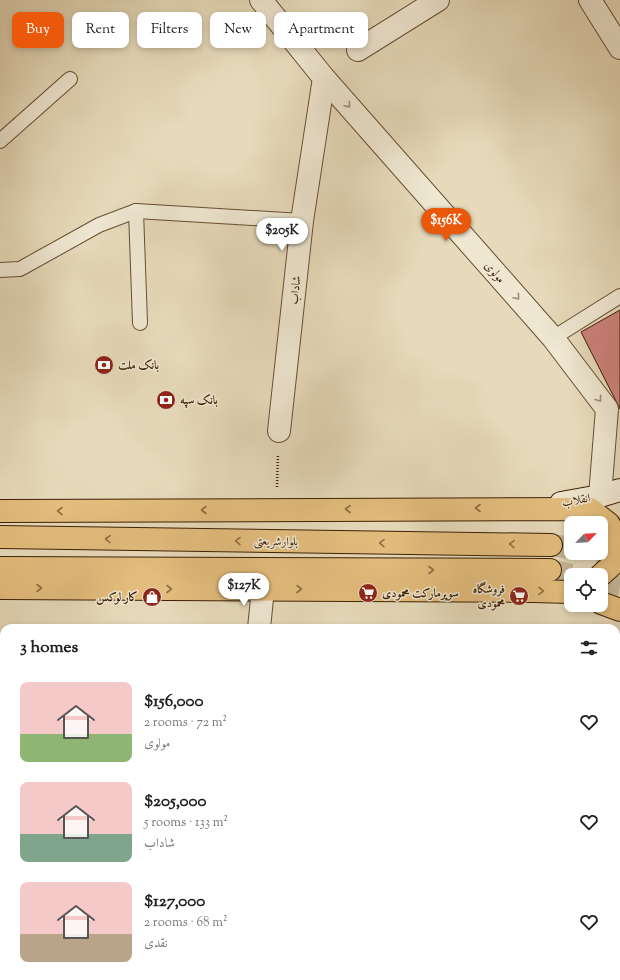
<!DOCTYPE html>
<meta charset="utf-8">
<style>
:root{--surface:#fff;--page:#f6f6f6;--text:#202124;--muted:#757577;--accent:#ea580c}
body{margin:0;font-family:"Sorts Mill Goudy",Amiri,serif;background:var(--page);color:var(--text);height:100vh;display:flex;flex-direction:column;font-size:15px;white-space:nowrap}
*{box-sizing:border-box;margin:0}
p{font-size:13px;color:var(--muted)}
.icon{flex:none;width:22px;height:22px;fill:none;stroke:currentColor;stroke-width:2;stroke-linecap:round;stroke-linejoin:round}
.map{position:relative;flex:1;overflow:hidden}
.details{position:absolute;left:0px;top:624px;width:620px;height:356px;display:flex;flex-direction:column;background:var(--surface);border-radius:12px 12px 0 0;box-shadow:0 2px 6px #0003}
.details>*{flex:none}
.top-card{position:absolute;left:12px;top:12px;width:400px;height:36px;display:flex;gap:8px}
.needle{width:26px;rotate:65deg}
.buttons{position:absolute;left:564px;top:516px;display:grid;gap:8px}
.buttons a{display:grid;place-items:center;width:44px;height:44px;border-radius:8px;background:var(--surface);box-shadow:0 2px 6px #0003;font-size:20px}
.price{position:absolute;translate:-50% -34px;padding:0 9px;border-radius:14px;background:#fff;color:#222;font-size:13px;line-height:26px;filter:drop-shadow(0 1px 2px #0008)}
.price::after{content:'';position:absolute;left:50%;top:24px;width:12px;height:9px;margin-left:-6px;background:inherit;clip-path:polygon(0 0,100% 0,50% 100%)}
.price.current{background:var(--accent);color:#fff}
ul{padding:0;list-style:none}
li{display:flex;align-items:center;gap:12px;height:100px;padding:0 20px}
li span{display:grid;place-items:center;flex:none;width:112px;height:80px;border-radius:8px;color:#555}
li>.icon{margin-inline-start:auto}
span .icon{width:48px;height:48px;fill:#fffc;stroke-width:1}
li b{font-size:17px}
h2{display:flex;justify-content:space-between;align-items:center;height:48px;padding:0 20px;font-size:17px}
.pill{padding:0 14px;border-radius:8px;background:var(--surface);box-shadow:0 2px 6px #0003;font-size:14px;line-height:36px}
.pill.current{background:var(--accent);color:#fff}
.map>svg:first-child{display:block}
.building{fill:#cd827c;stroke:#3d2004}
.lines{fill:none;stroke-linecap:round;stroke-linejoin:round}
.primary-tunnel{stroke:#c4b596;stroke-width:22;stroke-dasharray:22 11;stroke-linecap:butt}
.service-casing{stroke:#674e32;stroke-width:16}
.minor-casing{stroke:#674e32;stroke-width:24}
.tertiary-casing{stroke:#674e32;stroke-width:24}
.secondary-casing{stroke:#3d2004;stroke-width:24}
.primary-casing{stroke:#3d2004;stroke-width:24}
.path{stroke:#3d2004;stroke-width:2.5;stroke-dasharray:1 2;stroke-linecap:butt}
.service{stroke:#efe7d2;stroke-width:14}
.minor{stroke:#efe7d2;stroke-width:22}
.tertiary{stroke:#efe7d2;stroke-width:22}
.secondary{stroke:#efe7d2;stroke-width:22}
.primary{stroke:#e3bd7d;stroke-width:22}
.oneway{stroke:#9f8d75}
.oneway2{stroke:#906e40}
.labels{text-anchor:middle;stroke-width:3;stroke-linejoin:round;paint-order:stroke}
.street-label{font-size:12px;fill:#3d2004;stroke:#efe7d2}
.poi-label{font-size:12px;font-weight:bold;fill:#3d2004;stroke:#efe7d2;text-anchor:start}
</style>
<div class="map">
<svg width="620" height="980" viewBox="0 0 620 980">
<rect width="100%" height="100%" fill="#e6daba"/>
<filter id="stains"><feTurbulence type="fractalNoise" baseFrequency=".005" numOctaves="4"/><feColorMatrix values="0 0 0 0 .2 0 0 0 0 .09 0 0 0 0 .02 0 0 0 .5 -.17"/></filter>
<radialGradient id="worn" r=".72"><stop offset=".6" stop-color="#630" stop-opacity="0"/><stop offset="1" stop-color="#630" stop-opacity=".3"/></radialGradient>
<path class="building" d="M620,310v99l-39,-77z"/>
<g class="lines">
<g class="primary-tunnel">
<path d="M551,545l20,3"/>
<path d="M598,553l22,4"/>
<path d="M550,570l21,5"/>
<path d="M601,583l19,4"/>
</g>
<defs>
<g id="service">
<path d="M0,141l70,-62"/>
<path d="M136,211l4,112"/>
<path d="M0,270l20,-1 79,-44 37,-14 166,10"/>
<path d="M553,338l67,-42"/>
</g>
<g id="minor">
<path d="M590,0l30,48"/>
<path d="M358,50l80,-50"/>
<path d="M279,431l23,-210 22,-143"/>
<path d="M259,628l4,-39"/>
<path d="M616,879l4,-2"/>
<path d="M616,959l4,18"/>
<path d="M49,976v4"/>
<path d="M233,980v-4"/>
</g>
<path id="tertiary" d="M261,0l63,78 229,260 54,71 -7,87"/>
<path id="secondary" d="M561,503l39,-7 20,-6"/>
<g id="primary">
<path d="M0,511l590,-2 19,15 8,23 -4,17 -12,11"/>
<path d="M0,537l551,8"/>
<path d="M0,568l550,2"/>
<path d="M0,588l533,3 38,1"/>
<path d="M601,603l19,7"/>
</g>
</defs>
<use href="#service" class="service-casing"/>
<use href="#minor" class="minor-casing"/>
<use href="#tertiary" class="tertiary-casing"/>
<use href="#secondary" class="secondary-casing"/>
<use href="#primary" class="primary-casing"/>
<g class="path">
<path d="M277,487l1,-33"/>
<path d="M0,865h4"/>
<path d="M138,976v4"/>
</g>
<use href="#service" class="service"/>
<use href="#minor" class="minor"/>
<use href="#tertiary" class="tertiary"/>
<use href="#secondary" class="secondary"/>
<use href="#primary" class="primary"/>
</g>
<defs><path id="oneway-chevron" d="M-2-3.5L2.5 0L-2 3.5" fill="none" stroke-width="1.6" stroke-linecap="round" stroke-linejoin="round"/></defs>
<g class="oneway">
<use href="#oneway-chevron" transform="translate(348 105) rotate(49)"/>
<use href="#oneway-chevron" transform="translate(517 297) rotate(49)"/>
<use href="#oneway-chevron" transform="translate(599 399) rotate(53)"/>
</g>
<g class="oneway2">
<use href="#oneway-chevron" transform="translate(478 508) rotate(180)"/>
<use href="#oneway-chevron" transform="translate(348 509) rotate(180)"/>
<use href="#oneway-chevron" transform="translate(204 510) rotate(180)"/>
<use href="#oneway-chevron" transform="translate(60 511) rotate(180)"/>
<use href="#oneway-chevron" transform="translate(108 539) rotate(-179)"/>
<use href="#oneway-chevron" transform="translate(238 541) rotate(-179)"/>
<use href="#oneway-chevron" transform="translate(382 543) rotate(-179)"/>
<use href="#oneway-chevron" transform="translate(512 544) rotate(-179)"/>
<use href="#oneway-chevron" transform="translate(431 570)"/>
<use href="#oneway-chevron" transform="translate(39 588)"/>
<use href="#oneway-chevron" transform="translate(169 589)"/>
<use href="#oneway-chevron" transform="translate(299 589)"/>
<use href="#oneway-chevron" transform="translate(541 591) rotate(2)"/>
</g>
<defs>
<symbol id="bank-disc" viewBox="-11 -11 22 22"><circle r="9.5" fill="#8f2418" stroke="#efe7d2"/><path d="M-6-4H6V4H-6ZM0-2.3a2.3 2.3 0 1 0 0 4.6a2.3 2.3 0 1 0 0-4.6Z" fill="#fff"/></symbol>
<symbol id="supermarket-disc" viewBox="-11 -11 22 22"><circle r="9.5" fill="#8f2418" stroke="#efe7d2"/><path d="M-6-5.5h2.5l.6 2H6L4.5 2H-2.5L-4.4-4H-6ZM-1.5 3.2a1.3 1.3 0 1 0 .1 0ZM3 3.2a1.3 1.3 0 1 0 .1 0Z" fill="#fff"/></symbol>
<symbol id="shop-disc" viewBox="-11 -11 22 22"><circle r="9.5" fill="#8f2418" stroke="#efe7d2"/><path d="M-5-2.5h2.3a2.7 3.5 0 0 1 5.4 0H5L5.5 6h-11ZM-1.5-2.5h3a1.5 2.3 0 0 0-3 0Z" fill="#fff"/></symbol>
</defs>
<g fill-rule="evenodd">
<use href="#bank-disc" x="93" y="354" width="22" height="22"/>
<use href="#bank-disc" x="155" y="389" width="22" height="22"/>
<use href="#supermarket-disc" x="357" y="582" width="22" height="22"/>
<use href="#supermarket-disc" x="508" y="585" width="22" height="22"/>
<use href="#shop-disc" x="141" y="586" width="22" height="22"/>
</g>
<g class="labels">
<g class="street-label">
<text transform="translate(495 272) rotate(49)" y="4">مولوی</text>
<text transform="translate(295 290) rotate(-84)" y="4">شاداب</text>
<text transform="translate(576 500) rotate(-10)" y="4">انقلاب</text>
<text transform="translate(276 541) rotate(1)" y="4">بلوارشریعتی</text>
</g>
<g class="poi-label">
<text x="118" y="369">بانک ملت</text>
<text x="180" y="404">بانک سپه</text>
<text x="505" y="593" text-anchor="end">فروشگاه<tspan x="505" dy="14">محمودی</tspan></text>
<text x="382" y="597">سوپرمارکت محمودی</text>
<text x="138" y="601" text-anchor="end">کار لوکس</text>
</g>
</g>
<rect width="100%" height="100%" filter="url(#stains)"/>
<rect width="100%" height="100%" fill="url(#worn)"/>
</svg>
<div class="buttons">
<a><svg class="needle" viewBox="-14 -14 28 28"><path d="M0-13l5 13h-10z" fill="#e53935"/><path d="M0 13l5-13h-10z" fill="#757577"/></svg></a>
<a><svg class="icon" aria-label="locate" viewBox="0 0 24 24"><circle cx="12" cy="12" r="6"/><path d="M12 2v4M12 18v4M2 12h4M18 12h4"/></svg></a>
</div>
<b class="price current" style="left:446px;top:242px">$156K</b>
<b class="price" style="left:282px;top:252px">$205K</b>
<b class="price" style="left:244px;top:607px">$127K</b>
<div class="top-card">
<a class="pill current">Buy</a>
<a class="pill">Rent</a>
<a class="pill">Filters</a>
<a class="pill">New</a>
<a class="pill">Apartment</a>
</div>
<section class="details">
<h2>3 homes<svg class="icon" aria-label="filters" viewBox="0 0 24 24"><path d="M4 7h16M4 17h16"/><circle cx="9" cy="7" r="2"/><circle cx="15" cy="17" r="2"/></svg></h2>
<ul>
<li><span style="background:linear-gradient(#f6c9c9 65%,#8fb573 0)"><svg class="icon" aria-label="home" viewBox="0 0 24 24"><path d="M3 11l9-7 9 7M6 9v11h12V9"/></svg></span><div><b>$156,000</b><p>2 rooms · 72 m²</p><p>مولوی</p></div><svg class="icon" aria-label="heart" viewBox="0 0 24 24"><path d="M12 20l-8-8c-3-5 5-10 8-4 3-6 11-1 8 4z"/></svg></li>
<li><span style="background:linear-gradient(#f6c9c9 65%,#7fa58c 0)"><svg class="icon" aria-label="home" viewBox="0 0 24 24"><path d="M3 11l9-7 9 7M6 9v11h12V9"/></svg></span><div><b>$205,000</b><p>5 rooms · 133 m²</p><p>شاداب</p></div><svg class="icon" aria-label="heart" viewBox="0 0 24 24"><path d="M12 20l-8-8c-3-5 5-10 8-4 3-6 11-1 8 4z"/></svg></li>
<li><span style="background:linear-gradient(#f6c9c9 65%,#b9a48a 0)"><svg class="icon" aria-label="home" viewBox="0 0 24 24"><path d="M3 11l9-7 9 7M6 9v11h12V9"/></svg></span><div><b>$127,000</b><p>2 rooms · 68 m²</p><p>نقدی</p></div><svg class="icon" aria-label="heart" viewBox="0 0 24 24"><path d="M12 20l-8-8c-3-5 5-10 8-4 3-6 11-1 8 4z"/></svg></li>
</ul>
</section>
</div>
